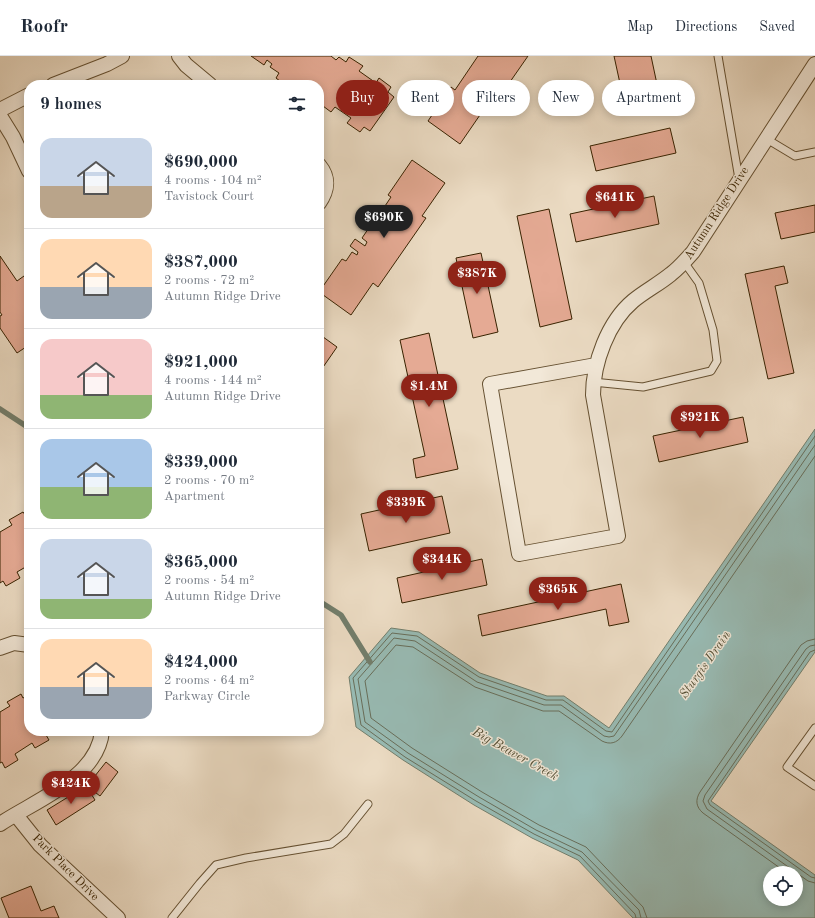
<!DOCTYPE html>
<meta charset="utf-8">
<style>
:root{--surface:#fff;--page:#f6f6f7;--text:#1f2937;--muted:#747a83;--line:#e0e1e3;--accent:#8f2418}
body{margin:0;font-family:"Old Standard TT",serif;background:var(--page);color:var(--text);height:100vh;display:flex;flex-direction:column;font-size:15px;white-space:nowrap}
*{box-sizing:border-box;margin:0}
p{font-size:13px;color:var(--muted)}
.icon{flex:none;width:22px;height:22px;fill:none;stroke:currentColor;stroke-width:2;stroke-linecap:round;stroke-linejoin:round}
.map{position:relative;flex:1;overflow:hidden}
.side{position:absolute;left:24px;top:24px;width:300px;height:656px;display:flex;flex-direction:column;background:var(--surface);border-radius:16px;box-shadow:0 2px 10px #0003}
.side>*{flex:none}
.hud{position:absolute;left:336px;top:24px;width:380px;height:36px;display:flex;gap:8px}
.controls{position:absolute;left:763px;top:810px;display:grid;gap:8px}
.controls a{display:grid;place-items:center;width:40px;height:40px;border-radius:50%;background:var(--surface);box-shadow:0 2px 10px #0003;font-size:20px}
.price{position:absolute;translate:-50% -34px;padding:0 9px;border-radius:14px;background:var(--accent);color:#fff;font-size:13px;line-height:26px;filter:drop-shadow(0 1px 2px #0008)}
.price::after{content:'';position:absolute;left:50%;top:24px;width:12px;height:9px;margin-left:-6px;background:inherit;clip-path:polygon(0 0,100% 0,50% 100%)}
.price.selected{background:#222;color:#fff}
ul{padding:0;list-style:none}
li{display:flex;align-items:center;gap:12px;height:100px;padding:0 16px}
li+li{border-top:1px solid var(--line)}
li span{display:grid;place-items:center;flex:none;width:112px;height:80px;border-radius:12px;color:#555}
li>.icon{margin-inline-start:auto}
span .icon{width:48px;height:48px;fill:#fffc;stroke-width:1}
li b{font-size:17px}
h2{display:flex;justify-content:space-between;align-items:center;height:48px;padding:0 16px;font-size:17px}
.tag{padding:0 14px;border-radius:18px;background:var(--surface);box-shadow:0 2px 10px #0003;font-size:14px;line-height:36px}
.tag.selected{background:var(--accent);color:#fff}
header{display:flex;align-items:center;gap:24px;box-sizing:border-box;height:56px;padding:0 20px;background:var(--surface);border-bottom:1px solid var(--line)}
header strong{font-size:19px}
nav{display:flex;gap:22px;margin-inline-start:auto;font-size:14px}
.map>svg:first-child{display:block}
.water{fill:#98bbb4;stroke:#727e6c;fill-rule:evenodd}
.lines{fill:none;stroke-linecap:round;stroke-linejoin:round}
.shore{stroke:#686e5a;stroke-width:1}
.stream{stroke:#727e6c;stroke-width:5.5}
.building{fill:#e5aa94;stroke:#382200}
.lane-casing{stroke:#655031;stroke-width:9}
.street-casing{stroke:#655031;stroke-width:16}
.lane{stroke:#f2e8d8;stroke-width:7}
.street{stroke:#f2e8d8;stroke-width:14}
.labels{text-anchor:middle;stroke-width:3;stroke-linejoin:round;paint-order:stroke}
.street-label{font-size:12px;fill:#382200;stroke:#f2e8d8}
.water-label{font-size:13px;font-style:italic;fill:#555036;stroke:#f2e8d8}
</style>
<header>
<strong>Roofr</strong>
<nav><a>Map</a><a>Directions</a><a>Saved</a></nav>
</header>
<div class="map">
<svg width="815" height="862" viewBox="0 0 815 862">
<rect width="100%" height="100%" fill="#ebdbc3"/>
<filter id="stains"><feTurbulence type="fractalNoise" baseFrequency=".005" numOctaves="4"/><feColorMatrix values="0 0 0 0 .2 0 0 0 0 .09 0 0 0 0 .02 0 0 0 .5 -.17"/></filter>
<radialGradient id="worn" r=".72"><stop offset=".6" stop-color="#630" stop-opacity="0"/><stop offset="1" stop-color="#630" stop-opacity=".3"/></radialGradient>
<path class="water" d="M815,373v223l-104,149 104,74v43h-182l-55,-58 -46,-22 -58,-33 -71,-45 -47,-33 -7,-50 42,-49 28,4 61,41 67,23h17l45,32zM770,817h26v26h-26z"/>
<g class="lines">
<g class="shore">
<path d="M815,589l-5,1 -4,3 -101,146 -2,6 4,8 101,72 7,2"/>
<path d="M815,594l-5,2 -102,149 2,4 101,72 4,1"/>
<path d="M787,817l-84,-60c-7,-6 -8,-13 -3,-21l101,-147 6,-4 8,-2"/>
<path d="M636,862l-1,-4 -55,-58 -46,-22 -58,-33 -71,-44 -44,-32 -8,-47 39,-45 25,3 62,41 67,23h17l43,31 6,1 203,-296"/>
<path d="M641,862l-2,-8 -57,-58 -46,-22 -57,-33 -71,-44 -43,-31 -7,-43 36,-41 21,3 62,41 67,23h17l43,31 5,1 5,-1 201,-291"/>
<path d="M647,862l-4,-11 -57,-60 -47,-22 -57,-33 -70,-44 -41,-30 -6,-37 31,-36 17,2 62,40 68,24h16l43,30c8,4 15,2 20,-5l193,-280"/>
</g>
<g class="stream">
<path d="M0,353l29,19"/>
<path d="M319,545l22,14 29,47"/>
</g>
</g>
<g class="building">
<path d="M251,0h80l5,4 3,-3 7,5 3,-5 14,9 -4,5 17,12 3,-5 12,9 -3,5 6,5 -24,34 -6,-4 -4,5 -13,-9 4,-5 -16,-11 -4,5 -12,-9 2,-6 -2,-1v-11h-34l-9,-7 3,-5 -9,-6 2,-3 -5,-4 -3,5z"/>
<path d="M478,0h50l-41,59 -5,-3 -22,32 -32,-23 23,-34 4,3z"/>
<path d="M614,0h37l10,47 -35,8z"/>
<path d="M670,72l6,25 -80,18 -6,-25z"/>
<path d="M412,104l33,23 -23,33 4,2 -48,69 -5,-4 -22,32 -32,-23 23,-33 4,2 6,-9 5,3 1,-3 -8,-6 5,-7 10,7 2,-4 -5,-4 13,-19 5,4 2,-3 -9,-7 5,-7 9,6 3,-3 -5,-3 6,-9 -3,-2z"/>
<path d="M654,140l5,28 -83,18 -6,-28z"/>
<path d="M815,149v27l-34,7 -6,-26z"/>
<path d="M549,153l23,110 -32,8 -23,-111z"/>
<path d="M481,197l17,79 -25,6 -17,-80z"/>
<path d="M0,200l17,25 7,-5 5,7v62l-12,8 -17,-25v-12l2,-1 -2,-3z"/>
<path d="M784,210l4,17 -13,3 19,87 -26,6 -23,-105z"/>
<path d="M429,277l29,136 -42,9 -3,-19 12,-3 -25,-116z"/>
<path d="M319,278l18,13 -18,26z"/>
<path d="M743,361l5,25 -89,20 -6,-26z"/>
<path d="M442,440l8,37 -81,18 -8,-37z"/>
<path d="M23,456l3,4 3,-1v50l-12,7 3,6 -14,8 -3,-5 -3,2v-51l12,-7 -3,-5z"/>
<path d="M482,503l5,26 -85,18 -5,-25z"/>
<path d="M621,528l8,38 -20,4 -3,-17 -124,27 -4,-21z"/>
<path d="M21,638l2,4 6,-3v36h24l-7,4 3,5 -14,8 -3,-5 -17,11 3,6 -13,8 -3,-6 -2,1v-51l10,-6 -3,-4z"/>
<path d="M106,706l12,10 -18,24 -13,-10z"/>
<path d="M86,730l9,14 -39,25 -9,-15z"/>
<path d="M31,830l10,25 13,-5 5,12h-50l-8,-20z"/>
</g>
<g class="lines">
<defs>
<g id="lane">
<path d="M718,0l21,123"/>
<path d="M765,82l30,18 20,-4"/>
<path d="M593,326l50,5 68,-16 6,-10 -4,-31 -14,-47 -15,-21"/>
<path d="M815,672l-28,39 28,19"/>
<path d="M172,862l28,-35 16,-18 30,-7 85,-14 13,-10 24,-30"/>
</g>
<g id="street">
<path d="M179,0l7,9 24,20"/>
<path d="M53,29l54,-21 15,-8"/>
<path d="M0,54l29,-15"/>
<path d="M0,60l13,21 16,34"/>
<path d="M319,109c10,12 9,25 0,38"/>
<path d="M596,309l-106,19 29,170 99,-18 -25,-141c0,-32 15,-73 40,-94 12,-10 26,-17 38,-27 8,-6 15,-14 22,-22l122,-188"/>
<path d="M0,592l14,-5 15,2"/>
<path d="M16,759l24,30 78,73"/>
<path d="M0,768c34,-23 98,-46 102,-93"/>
</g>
</defs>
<use href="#lane" class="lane-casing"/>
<use href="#street" class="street-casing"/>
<use href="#lane" class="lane"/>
<use href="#street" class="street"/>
</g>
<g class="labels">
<g class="street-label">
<text transform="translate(716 157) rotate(-57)" y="4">Autumn Ridge Drive</text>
<text transform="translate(66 811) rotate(45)" y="4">Park Place Drive</text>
</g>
<g class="water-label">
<text transform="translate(704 608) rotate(-55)" y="5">Sturgis Drain</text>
<text transform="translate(516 697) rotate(29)" y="5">Big Beaver Creek</text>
</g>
</g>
<rect width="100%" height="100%" filter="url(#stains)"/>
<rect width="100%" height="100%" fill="url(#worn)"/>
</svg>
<div class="controls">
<a><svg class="icon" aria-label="locate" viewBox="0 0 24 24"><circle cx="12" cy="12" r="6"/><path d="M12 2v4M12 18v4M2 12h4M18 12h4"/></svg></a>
</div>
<b class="price" style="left:615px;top:163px">$641K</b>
<b class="price selected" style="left:384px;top:183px">$690K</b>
<b class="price" style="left:477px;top:239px">$387K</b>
<b class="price" style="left:429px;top:352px">$1.4M</b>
<b class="price" style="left:700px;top:383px">$921K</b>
<b class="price" style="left:406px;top:468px">$339K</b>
<b class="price" style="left:442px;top:525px">$344K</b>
<b class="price" style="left:558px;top:555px">$365K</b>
<b class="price" style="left:71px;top:749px">$424K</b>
<div class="hud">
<a class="tag selected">Buy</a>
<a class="tag">Rent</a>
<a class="tag">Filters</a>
<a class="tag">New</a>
<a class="tag">Apartment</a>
</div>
<section class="side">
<h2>9 homes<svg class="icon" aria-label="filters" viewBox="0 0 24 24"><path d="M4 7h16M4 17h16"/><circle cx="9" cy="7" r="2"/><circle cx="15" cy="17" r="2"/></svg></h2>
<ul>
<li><span style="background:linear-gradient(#c9d6e8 60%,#b9a48a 0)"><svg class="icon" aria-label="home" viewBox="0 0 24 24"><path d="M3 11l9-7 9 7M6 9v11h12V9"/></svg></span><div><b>$690,000</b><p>4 rooms · 104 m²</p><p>Tavistock Court</p></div></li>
<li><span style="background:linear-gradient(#ffd9b3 60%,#9aa5b1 0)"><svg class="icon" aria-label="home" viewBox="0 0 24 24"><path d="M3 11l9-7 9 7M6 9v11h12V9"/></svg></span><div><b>$387,000</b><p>2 rooms · 72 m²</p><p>Autumn Ridge Drive</p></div></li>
<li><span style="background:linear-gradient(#f6c9c9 70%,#8fb573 0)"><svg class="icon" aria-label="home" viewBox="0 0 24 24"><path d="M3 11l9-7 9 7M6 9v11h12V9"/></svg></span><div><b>$921,000</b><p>4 rooms · 144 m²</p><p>Autumn Ridge Drive</p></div></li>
<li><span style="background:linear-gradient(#a9c7e8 60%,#8fb573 0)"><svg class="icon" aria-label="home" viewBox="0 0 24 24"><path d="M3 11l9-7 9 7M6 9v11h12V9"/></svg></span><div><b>$339,000</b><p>2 rooms · 70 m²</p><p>Apartment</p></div></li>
<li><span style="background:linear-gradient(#c9d6e8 75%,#8fb573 0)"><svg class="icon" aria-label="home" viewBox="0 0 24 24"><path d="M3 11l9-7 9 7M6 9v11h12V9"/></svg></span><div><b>$365,000</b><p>2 rooms · 54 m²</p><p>Autumn Ridge Drive</p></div></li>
<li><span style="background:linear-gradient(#ffd9b3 60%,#9aa5b1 0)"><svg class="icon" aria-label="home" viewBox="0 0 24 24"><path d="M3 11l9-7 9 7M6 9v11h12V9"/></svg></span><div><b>$424,000</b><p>2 rooms · 64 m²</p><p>Parkway Circle</p></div></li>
</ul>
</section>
</div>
